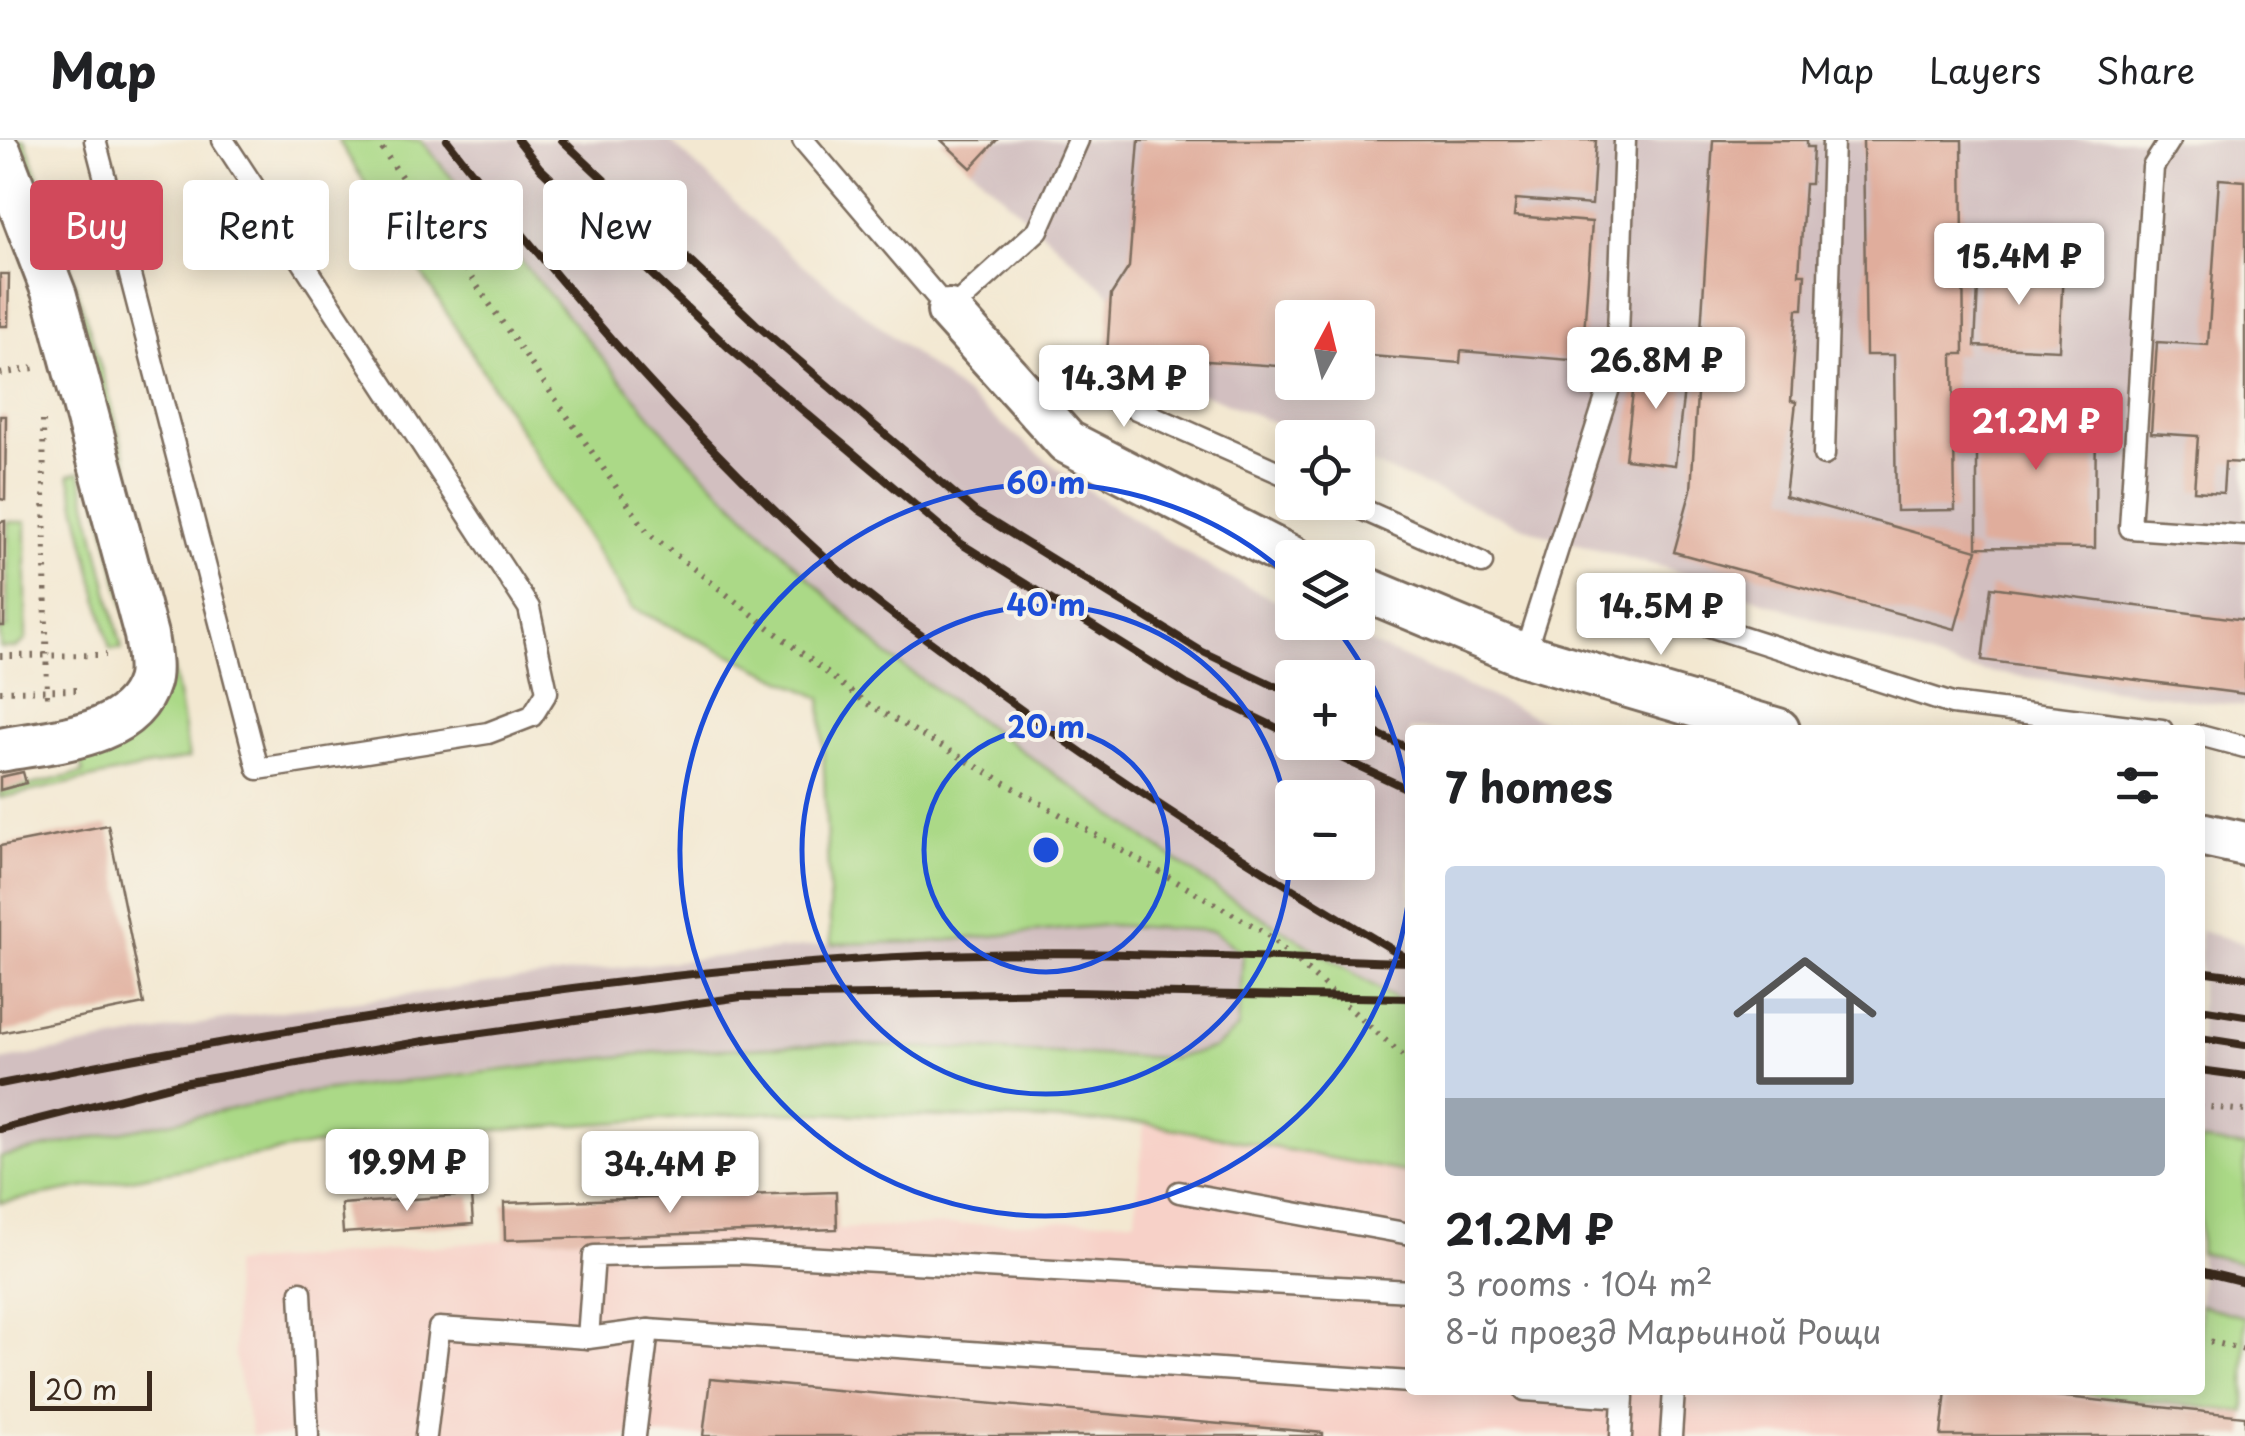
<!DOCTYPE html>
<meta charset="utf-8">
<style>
:root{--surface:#fff;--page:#f6f6f6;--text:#202124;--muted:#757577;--line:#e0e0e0;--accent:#d1495b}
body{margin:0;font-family:"Playpen Sans",sans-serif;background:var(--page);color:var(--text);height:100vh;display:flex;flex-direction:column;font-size:38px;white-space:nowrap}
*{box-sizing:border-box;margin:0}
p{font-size:32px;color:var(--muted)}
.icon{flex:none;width:55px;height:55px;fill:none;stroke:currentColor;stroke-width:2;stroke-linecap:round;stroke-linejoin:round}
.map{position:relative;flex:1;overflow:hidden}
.drawer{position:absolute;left:1405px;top:585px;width:800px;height:670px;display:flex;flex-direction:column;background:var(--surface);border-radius:10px;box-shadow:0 5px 25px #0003}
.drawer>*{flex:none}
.top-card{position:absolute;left:30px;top:40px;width:950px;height:90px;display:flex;gap:20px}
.needle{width:65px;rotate:7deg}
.fabs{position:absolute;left:1275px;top:160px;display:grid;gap:20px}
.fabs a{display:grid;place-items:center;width:100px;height:100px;border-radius:10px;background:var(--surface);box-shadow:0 5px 25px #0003;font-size:50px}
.scale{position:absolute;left:30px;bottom:25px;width:122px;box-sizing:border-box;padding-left:10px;border:5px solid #3b2a1e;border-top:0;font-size:28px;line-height:35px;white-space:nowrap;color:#3b2a1e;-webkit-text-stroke:8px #f7f3e8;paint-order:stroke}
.price{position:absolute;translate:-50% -85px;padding:0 22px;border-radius:10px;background:#fff;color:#222;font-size:32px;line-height:65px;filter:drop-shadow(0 2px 5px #0008)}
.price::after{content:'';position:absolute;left:50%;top:60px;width:30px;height:22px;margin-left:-15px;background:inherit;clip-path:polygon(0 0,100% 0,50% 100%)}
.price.active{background:var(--accent);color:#fff}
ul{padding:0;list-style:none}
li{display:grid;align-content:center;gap:20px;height:530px;padding:0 40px}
li span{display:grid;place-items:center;height:310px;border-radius:10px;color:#555}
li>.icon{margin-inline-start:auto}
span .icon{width:180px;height:180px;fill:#fffc;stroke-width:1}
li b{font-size:42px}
h2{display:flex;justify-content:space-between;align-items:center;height:120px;padding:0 40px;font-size:42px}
.chip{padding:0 35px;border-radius:10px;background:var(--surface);box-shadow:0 5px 25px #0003;font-size:35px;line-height:90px}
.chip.active{background:var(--accent);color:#fff}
header{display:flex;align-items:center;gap:60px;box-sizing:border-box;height:140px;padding:0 50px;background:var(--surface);border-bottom:2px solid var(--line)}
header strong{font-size:48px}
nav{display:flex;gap:55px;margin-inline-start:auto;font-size:35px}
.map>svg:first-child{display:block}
.built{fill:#f7d1c8}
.industrial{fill:#d2bfc0;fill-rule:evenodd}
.green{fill:#abd987;stroke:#738252;stroke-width:2.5}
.building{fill:#e0ad9c}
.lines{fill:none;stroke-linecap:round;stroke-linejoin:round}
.service-casing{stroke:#7b6c5d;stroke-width:25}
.minor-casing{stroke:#7b6c5d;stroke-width:48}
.path{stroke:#7b6c5d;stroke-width:6;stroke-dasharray:2.5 8;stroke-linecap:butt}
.service{stroke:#fff;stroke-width:20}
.minor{stroke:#fff;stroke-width:42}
.rail{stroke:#3b2a1e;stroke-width:8}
.ring{fill:none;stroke:#1d4ed8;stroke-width:5}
.centre{fill:#1d4ed8;stroke:#f7f3e8;stroke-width:5}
.ring-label{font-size:30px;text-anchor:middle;font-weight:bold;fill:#1d4ed8;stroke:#f7f3e8;stroke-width:8;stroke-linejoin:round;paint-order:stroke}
</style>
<header>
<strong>Map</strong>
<nav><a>Map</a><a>Layers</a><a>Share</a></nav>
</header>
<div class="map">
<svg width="2245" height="1296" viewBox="0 0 2245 1296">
<rect width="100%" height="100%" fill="#f7f3e8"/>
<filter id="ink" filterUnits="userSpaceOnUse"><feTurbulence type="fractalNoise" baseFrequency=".01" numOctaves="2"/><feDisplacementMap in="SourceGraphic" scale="20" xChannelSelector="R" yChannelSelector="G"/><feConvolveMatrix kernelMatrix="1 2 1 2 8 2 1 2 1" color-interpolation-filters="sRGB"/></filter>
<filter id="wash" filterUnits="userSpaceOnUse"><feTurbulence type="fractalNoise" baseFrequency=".0048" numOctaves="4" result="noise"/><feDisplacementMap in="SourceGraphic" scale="40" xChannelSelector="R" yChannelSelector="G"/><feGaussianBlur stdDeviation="2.25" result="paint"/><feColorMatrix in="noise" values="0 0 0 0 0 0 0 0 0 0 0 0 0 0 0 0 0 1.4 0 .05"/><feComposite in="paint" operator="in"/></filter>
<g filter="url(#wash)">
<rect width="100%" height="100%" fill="#f3e8d1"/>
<path class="built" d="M1144,983l266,50v217h634l201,22v24h-1993l-18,-82 -2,-90 273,-24 630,-21z"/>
<g class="industrial">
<path d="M420,0h249l117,111 283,227 150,95 73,35v14l33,1 240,107h-155v278l-192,-118 -330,-234 -211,-209zM1292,538h66v64h-66zM1292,658h66v64h-66z"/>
<path d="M941,0h1304v567l-286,-39 -290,-99 -130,-36 -181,-75v-20l-49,-1 -202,-83 4,-59zM1292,178h66v64h-66z"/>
<path d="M1108,785l106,6 29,23 -5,74 -23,20 -41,10 -339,-14 -178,8 -183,19 -161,21 -313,65v-96l250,-46 345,-45 236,-26 99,-2z"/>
<path d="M2200,791l45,12v374l-45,-12z"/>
</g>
<g class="green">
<path d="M12,0h13c75,200 130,408 164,618l-189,40v-6l83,-19 -5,-19 72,-40z"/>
<path d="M338,0h82l257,307 211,209 330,234 192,118v165l-266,-50 -366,-11 -435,28 -343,63v-46l313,-65 344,-40 178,-8 338,14 42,-10 23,-20 5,-74 -29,-23 -106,-6 -178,17 -99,2 -10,-246 -189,-90z"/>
<path d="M80,332l42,177h-12l-41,-174z"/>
<path d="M8,382h18v118l-10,8h-16v-19l7,-1z"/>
<path d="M2200,1001l45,6v116l-45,-10z"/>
<path d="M2200,1165l45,12v95l-201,-22h156z"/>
</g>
<g id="blocks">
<g class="building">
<path d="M941,0h56l-26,28z"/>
<path d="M1139,0h457l-4,65 -76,-6 -2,17 78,6 -10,139 -121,-10 -1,12 -102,-8v-37h-66v49l-185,-13 4,-59 18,-28z"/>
<path d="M1713,0h94v7h6l-2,37h-6l-6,90h6l-2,35h-6l-6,92 5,1 -11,94 192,54 -22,79 -281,-77 17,-62z"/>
<path d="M1863,0h99l2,214h-11l2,156 -59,1 -2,-156h-28z"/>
<path d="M2219,39l26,2v282l-20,-1 -2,31 -29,-2 4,-55 -47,-3 6,-91 51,3z"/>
<path d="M1979,126l84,4 -4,80 -84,-4z"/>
<path d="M0,134h9l-1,52h-8z"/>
<path d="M1637,219l50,6 -12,100 -50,-6z"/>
<path d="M1977,258h119l-1,150 -118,-1z"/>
<path d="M0,276h6l-1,84 -5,-1z"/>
<path d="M5,381l-1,105h-4v-104z"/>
<path d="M1991,447l254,33v74l-263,-34z"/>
<path d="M23,632l3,11 -26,7v-13z"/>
<path d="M108,685l36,179 -144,29v-187z"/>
<path d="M836,1052l1,37 -332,11 -1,-37z"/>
<path d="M471,1055l2,29 -130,9 -2,-29z"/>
<path d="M710,1239l613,54v3h-620z"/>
<path d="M1946,1250h53l246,26v20h-304z"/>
</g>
</g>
</g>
<g filter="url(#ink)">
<use href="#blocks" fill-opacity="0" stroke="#7b6c5d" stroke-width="2.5"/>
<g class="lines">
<defs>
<g id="service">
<path d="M95,0l163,629 230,-36 44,-17 15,-24 -18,-84 -306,-468"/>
<path d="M803,0l146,171 89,-81 40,-90"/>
<path d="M2170,0l-17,27 -23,361 115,8"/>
<path d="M1025,256l34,-11 37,6 196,87"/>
<path d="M1824,315l9,-315"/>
<path d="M1346,362l136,61"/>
<path d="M1691,480l261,84 210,26"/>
<path d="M1524,515l93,-292 8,-223"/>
<path d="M2200,595l45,12"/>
<path d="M1179,1052l231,42"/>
<path d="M301,1152l7,144"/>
<path d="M588,1198l6,-82 141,-3 675,38"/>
<path d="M1525,1250l98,7 -2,39"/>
<path d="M426,1296l13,-108 149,10 60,-8 762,52"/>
<path d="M635,1296l13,-106"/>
<path d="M1671,1296l3,-46"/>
</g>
<g id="minor">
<path d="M0,13l55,143 91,339c2,15 6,34 2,47 -17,57 -98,58 -148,68"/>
<path d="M949,171l118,131 225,116"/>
<path d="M1358,446l166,69 254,75"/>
<path d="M2200,694l45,10"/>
</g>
</defs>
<use href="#service" class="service-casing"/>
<use href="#minor" class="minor-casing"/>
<g class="path">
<path d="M376,0l272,393 215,168 401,231 146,130"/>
<path d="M0,234l34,-6"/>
<path d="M43,281l4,279"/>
<path d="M0,516l106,-1"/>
<path d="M0,551l78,-1"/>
<path d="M2200,966l45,5"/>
<path d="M2200,1199l45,11"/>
</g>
<use href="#service" class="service"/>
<use href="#minor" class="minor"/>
<g class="rail">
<path d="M447,0c123,157 252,307 402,439 33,30 72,55 108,83 144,110 297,205 453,298"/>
<path d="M518,0l22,28 189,180 231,195 226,141 106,51"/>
<path d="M562,0l194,184 220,188 225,139 91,43"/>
<path d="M1358,585l52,24"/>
<path d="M1307,602l103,48"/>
<path d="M2200,831l45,6"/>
<path d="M2200,869l45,7"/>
<path d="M2200,898l45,7"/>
<path d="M2200,930l45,6"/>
<path d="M0,944c280,-55 566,-104 851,-124 186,-14 373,-3 559,2"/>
<path d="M0,989l177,-45 247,-43 317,-44 330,-5 339,6"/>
<path d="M2200,1131l45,11"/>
</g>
</g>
</g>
<g class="ring">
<circle cx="1046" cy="710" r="122"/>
<circle cx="1046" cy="710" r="244"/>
<path d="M1410 748A366 366 0 1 1 1291 438M1334 485A366 366 0 0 1 1410 672"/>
</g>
<circle cx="1046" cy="710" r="15" class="centre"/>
<g class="ring-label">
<text x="1046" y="354">60 m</text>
<text x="1046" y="476">40 m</text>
<text x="1046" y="598">20 m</text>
</g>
</svg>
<div class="fabs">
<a><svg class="needle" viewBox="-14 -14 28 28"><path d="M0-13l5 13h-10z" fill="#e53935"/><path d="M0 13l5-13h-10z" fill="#757577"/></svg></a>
<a><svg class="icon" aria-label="locate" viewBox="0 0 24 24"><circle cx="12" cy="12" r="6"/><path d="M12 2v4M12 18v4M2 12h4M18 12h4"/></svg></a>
<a><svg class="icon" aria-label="layers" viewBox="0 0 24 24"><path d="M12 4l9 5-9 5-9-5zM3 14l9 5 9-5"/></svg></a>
<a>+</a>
<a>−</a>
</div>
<div class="scale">20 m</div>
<b class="price" style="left:2019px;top:168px">15.4M ₽</b>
<b class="price" style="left:1656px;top:272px">26.8M ₽</b>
<b class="price" style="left:1124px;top:290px">14.3M ₽</b>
<b class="price active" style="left:2036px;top:333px">21.2M ₽</b>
<b class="price" style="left:1661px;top:518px">14.5M ₽</b>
<b class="price" style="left:407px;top:1074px">19.9M ₽</b>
<b class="price" style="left:670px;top:1076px">34.4M ₽</b>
<div class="top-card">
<a class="chip active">Buy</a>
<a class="chip">Rent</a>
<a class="chip">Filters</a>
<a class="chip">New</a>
</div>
<section class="drawer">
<h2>7 homes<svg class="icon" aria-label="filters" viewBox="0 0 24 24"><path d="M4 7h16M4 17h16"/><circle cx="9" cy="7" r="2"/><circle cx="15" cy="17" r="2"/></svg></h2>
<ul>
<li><span style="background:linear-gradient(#c9d6e8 75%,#9aa5b1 0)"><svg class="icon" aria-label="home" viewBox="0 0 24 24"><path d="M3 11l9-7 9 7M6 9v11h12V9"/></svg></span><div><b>21.2M ₽</b><p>3 rooms · 104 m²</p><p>8-й проезд Марьиной Рощи</p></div></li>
</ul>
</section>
</div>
